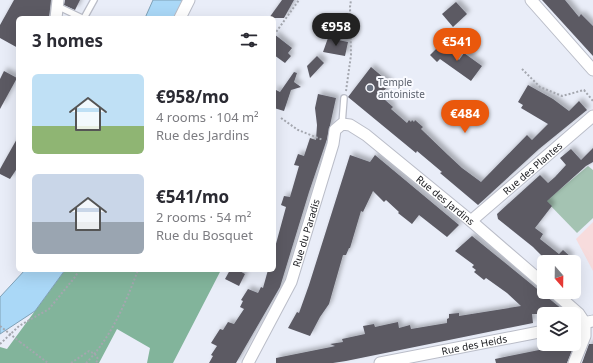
<!DOCTYPE html>
<meta charset="utf-8">
<style>
:root{--surface:#fff;--page:#f7f7f7;--text:#2b2b33;--muted:#7c7c81;--accent:#ea580c}
body{margin:0;font-family:"Noto Sans",sans-serif;background:var(--page);color:var(--text);height:100vh;display:flex;flex-direction:column;font-size:15px;white-space:nowrap}
*{box-sizing:border-box;margin:0}
p{font-size:13px;color:var(--muted)}
.icon{flex:none;width:22px;height:22px;fill:none;stroke:currentColor;stroke-width:2;stroke-linecap:round;stroke-linejoin:round}
.map{position:relative;flex:1;overflow:hidden}
.panel{position:absolute;left:16px;top:16px;width:260px;height:256px;display:flex;flex-direction:column;background:var(--surface);border-radius:6px;box-shadow:0 4px 16px #0002}
.panel>*{flex:none}
.needle{width:26px;rotate:160deg}
.buttons{position:absolute;left:537px;top:255px;display:grid;gap:8px}
.buttons a{display:grid;place-items:center;width:44px;height:44px;border-radius:6px;background:var(--surface);box-shadow:0 4px 16px #0002;font-size:20px}
.price{position:absolute;translate:-50% -34px;padding:0 9px;border-radius:14px;background:var(--accent);color:#fff;font-size:13px;line-height:26px;filter:drop-shadow(0 1px 2px #0008)}
.price::after{content:'';position:absolute;left:50%;top:24px;width:12px;height:9px;margin-left:-6px;background:inherit;clip-path:polygon(0 0,100% 0,50% 100%)}
.price.selected{background:#222;color:#fff}
ul{padding:0;list-style:none}
li{display:flex;align-items:center;gap:12px;height:100px;padding:0 16px}
li span{display:grid;place-items:center;flex:none;width:112px;height:80px;border-radius:6px;color:#555}
li>.icon{margin-inline-start:auto}
span .icon{width:48px;height:48px;fill:#fffc;stroke-width:1}
li b{font-size:17px}
h2{display:flex;justify-content:space-between;align-items:center;height:48px;padding:0 16px;font-size:17px}
.map>svg:first-child{display:block}
.education{fill:#f7dcdd}
.green{fill:#a4c3b2}
.forest{fill:#82b49b}
.water{fill:#aad8f7;stroke:#7fa0b6}
.building{fill:#5b5a64;filter:url(#shadow)}
.lines{fill:none;stroke-linecap:round;stroke-linejoin:round}
.lane-casing{stroke:#babdc8;stroke-width:8}
.street-casing{stroke:#babdc8;stroke-width:13}
.path{stroke:#a4a7af;stroke-width:2;stroke-dasharray:2 2;stroke-linecap:butt}
.lane{stroke:#fff;stroke-width:5.5}
.street{stroke:#fff;stroke-width:11}
.path-bridge{stroke:#a4a7af;stroke-width:2;stroke-dasharray:2 2;stroke-linecap:butt}
.worship-dot{fill:#6b7280;stroke:#f9faff;stroke-width:1.5}
.labels{text-anchor:middle;stroke-width:4;stroke-linejoin:round;paint-order:stroke}
.worship-label{font-size:10px;fill:#5b616d;stroke:#f9faff;text-anchor:start}
.street-label{font-size:10px;fill:#1b1c20;stroke:#f9faff}
</style>
<div class="map">
<svg width="593" height="363" viewBox="0 0 593 363">
<defs>
<filter id="shadow"><feDropShadow dx="3.5" dy="-3.5" stdDeviation="2" flood-color="#0004"/></filter>
</defs>
<rect width="100%" height="100%" fill="#e9edf8"/>
<path class="education" d="M593,222v49l-17,-32z"/>
<path class="green" d="M588,166l5,4v48l-16,15 -31,-32z"/>
<path class="forest" d="M65,270h156l-48,93h-26l3,-15 -33,-19 -18,34h-99v-16l7,2z"/>
<g class="water">
<path d="M153,0h30l-9,18h-29z"/>
<path d="M25,270h40l-30,41 -35,23v-37z"/>
</g>
<g class="building">
<path d="M14,0h37l-2,18h-31v30l-18,-10v-13z"/>
<path d="M65,0h15l-5,10 -11,-5z"/>
<path d="M282,0h12l-10,18h-15z"/>
<path d="M542,0h23l14,17 2,-3 12,12v30z"/>
<path d="M456,2l11,12 -14,13 -11,-13z"/>
<path d="M274,34l18,14 -4,5 3,3 -6,7 -11,-8z"/>
<path d="M328,38l20,4 -3,14 -22,-4z"/>
<path d="M442,43l17,17 5,-7 18,13 -11,15 -31,-22 -3,3 -7,-7z"/>
<path d="M317,56l7,7 -14,15 -3,-12z"/>
<path d="M371,67l19,16 -7,9 4,4 -3,3 9,8 -2,2 16,14 2,-3 2,2 1,-2 2,2 1,-2 8,7 -2,2 27,26 14,13 19,14 46,-47 5,5 16,-16 -27,-16 2,-3 -5,-3 10,-17 25,14 16,12 10,-10 8,9 -48,39 -61,56 -38,-32 2,-1 -25,-21 -1,2 -68,-56z"/>
<path d="M4,71l13,7 -17,31v-30z"/>
<path d="M294,72l3,1 -3,9 7,5 -10,3 -7,21 -10,-3v-19l6,3z"/>
<path d="M318,94l18,4 -9,41 -18,53 -29,95 -44,76h-27l4,-7 -2,-1 6,-9 -6,-3 9,-14 3,1 5,-8 6,2 10,-15 -4,-2 3,-6 -2,-1 7,-11 10,4 3,-6 2,1 5,-18h6v-19l12,-44 -5,-2 3,-9 6,1 9,-31 -5,-1 4,-11 6,2 6,-18 6,2 1,-15 -2,-17z"/>
<path d="M18,137v30l-8,12 -10,-5v-5z"/>
<path d="M593,148v14l-7,4 -39,35 5,5 -17,22 8,6 -3,5 19,15 4,-4 8,7 -3,4 1,1h-21l-15,-15 -35,-28 -1,-5 43,-39 8,8 7,-6 11,-12 -6,-7 11,-9 10,11z"/>
<path d="M350,155l20,7 5,-7 84,70 -12,12 -28,-22 -7,9 -14,-11 1,-1 -13,-12 -2,2 -11,-11 -10,21 -2,-1 -11,37h-1l-3,7h-3l-14,49 -9,13 -10,19 -22,-8 9,-16 2,1 10,-28z"/>
<path d="M472,236l96,78h-36l1,9 -187,38 -13,2h-57v-5l55,-11 4,-1 -5,-2 13,-2 -1,-3 23,-5 -2,-8 11,-2 1,3 23,-5 1,6 11,-3 1,4 36,-6v-4l2,-1v-4l10,-1v3l62,-10 -14,-13 -21,-15 -2,2 -10,-8 2,-2 -4,-3 2,-2 -19,-14z"/>
<path d="M230,270h8l7,4 -6,12 -14,-7z"/>
<path d="M574,338l2,2 -9,23h-71l-1,-4 49,-10 3,-5h27z"/>
<path d="M589,344h4v19h-11z"/>
</g>
<g class="lines">
<defs>
<g id="lane">
<path d="M57,6l25,12"/>
<path d="M84,18l10,-18"/>
<path d="M342,124l2,-26"/>
</g>
<g id="street">
<path d="M531,0l62,70"/>
<path d="M56,18l2,-18"/>
<path d="M180,18l9,-18"/>
<path id="s1" d="M471,221l122,-105"/>
<path d="M554,292l25,22 6,9"/>
<path d="M574,325l19,-4"/>
<path id="s2" d="M248,363l43,-81 42,-138 2,-14 7,-6 8,1 16,10 105,86 73,63"/>
<path id="s3" d="M380,363l164,-32"/>
<path d="M574,363l11,-27v-13"/>
</g>
</defs>
<use href="#lane" class="lane-casing"/>
<use href="#street" class="street-casing"/>
<g class="path">
<path d="M274,35l25,-35"/>
<path d="M522,69l18,18 22,9 22,-6 9,11"/>
<path d="M346,91l5,-36 -1,-48 1,-7"/>
<path d="M281,118l17,12 25,10"/>
<path d="M20,342l28,21"/>
<path d="M0,344l19,-18 30,-17 26,-32 4,-7"/>
<path d="M71,363l18,-12 6,3 3,5 -2,4"/>
<path d="M86,363c25,-25 40,-61 52,-93"/>
</g>
<use href="#lane" class="lane"/>
<use href="#street" class="street"/>
<path class="path-bridge" d="M0,326l20,16"/>
</g>
<circle class="worship-dot" cx="370" cy="88" r="4"/>
<g class="labels">
<g class="worship-label">
<text x="378" y="86">Temple<tspan x="378" dy="12">antoiniste</tspan></text>
</g>
<g class="street-label">
<text dy="4" stroke="none"><textPath href="#s1" startOffset="81">Rue des Plantes</textPath></text>
<text dy="4" stroke="none"><textPath href="#s2" startOffset="389">Rue des Jardins</textPath></text>
<text dy="4" stroke="none"><textPath href="#s2" startOffset="143">Rue du Paradis</textPath></text>
<text dy="4" stroke="none"><textPath href="#s3" startOffset="96">Rue des Heids</textPath></text>
</g>
</g>
</svg>
<div class="buttons">
<a><svg class="needle" viewBox="-14 -14 28 28"><path d="M0-13l5 13h-10z" fill="#e53935"/><path d="M0 13l5-13h-10z" fill="#7c7c81"/></svg></a>
<a><svg class="icon" aria-label="layers" viewBox="0 0 24 24"><path d="M12 4l9 5-9 5-9-5zM3 14l9 5 9-5"/></svg></a>
</div>
<b class="price selected" style="left:336px;top:47px">€958</b>
<b class="price" style="left:457px;top:62px">€541</b>
<b class="price" style="left:465px;top:134px">€484</b>
<section class="panel">
<h2>3 homes<svg class="icon" aria-label="filters" viewBox="0 0 24 24"><path d="M4 7h16M4 17h16"/><circle cx="9" cy="7" r="2"/><circle cx="15" cy="17" r="2"/></svg></h2>
<ul>
<li><span style="background:linear-gradient(#bfe0f5 65%,#8fb573 0)"><svg class="icon" aria-label="home" viewBox="0 0 24 24"><path d="M3 11l9-7 9 7M6 9v11h12V9"/></svg></span><div><b>€958/mo</b><p>4 rooms · 104 m²</p><p>Rue des Jardins</p></div></li>
<li><span style="background:linear-gradient(#c9d6e8 60%,#9aa5b1 0)"><svg class="icon" aria-label="home" viewBox="0 0 24 24"><path d="M3 11l9-7 9 7M6 9v11h12V9"/></svg></span><div><b>€541/mo</b><p>2 rooms · 54 m²</p><p>Rue du Bosquet</p></div></li>
</ul>
</section>
</div>
